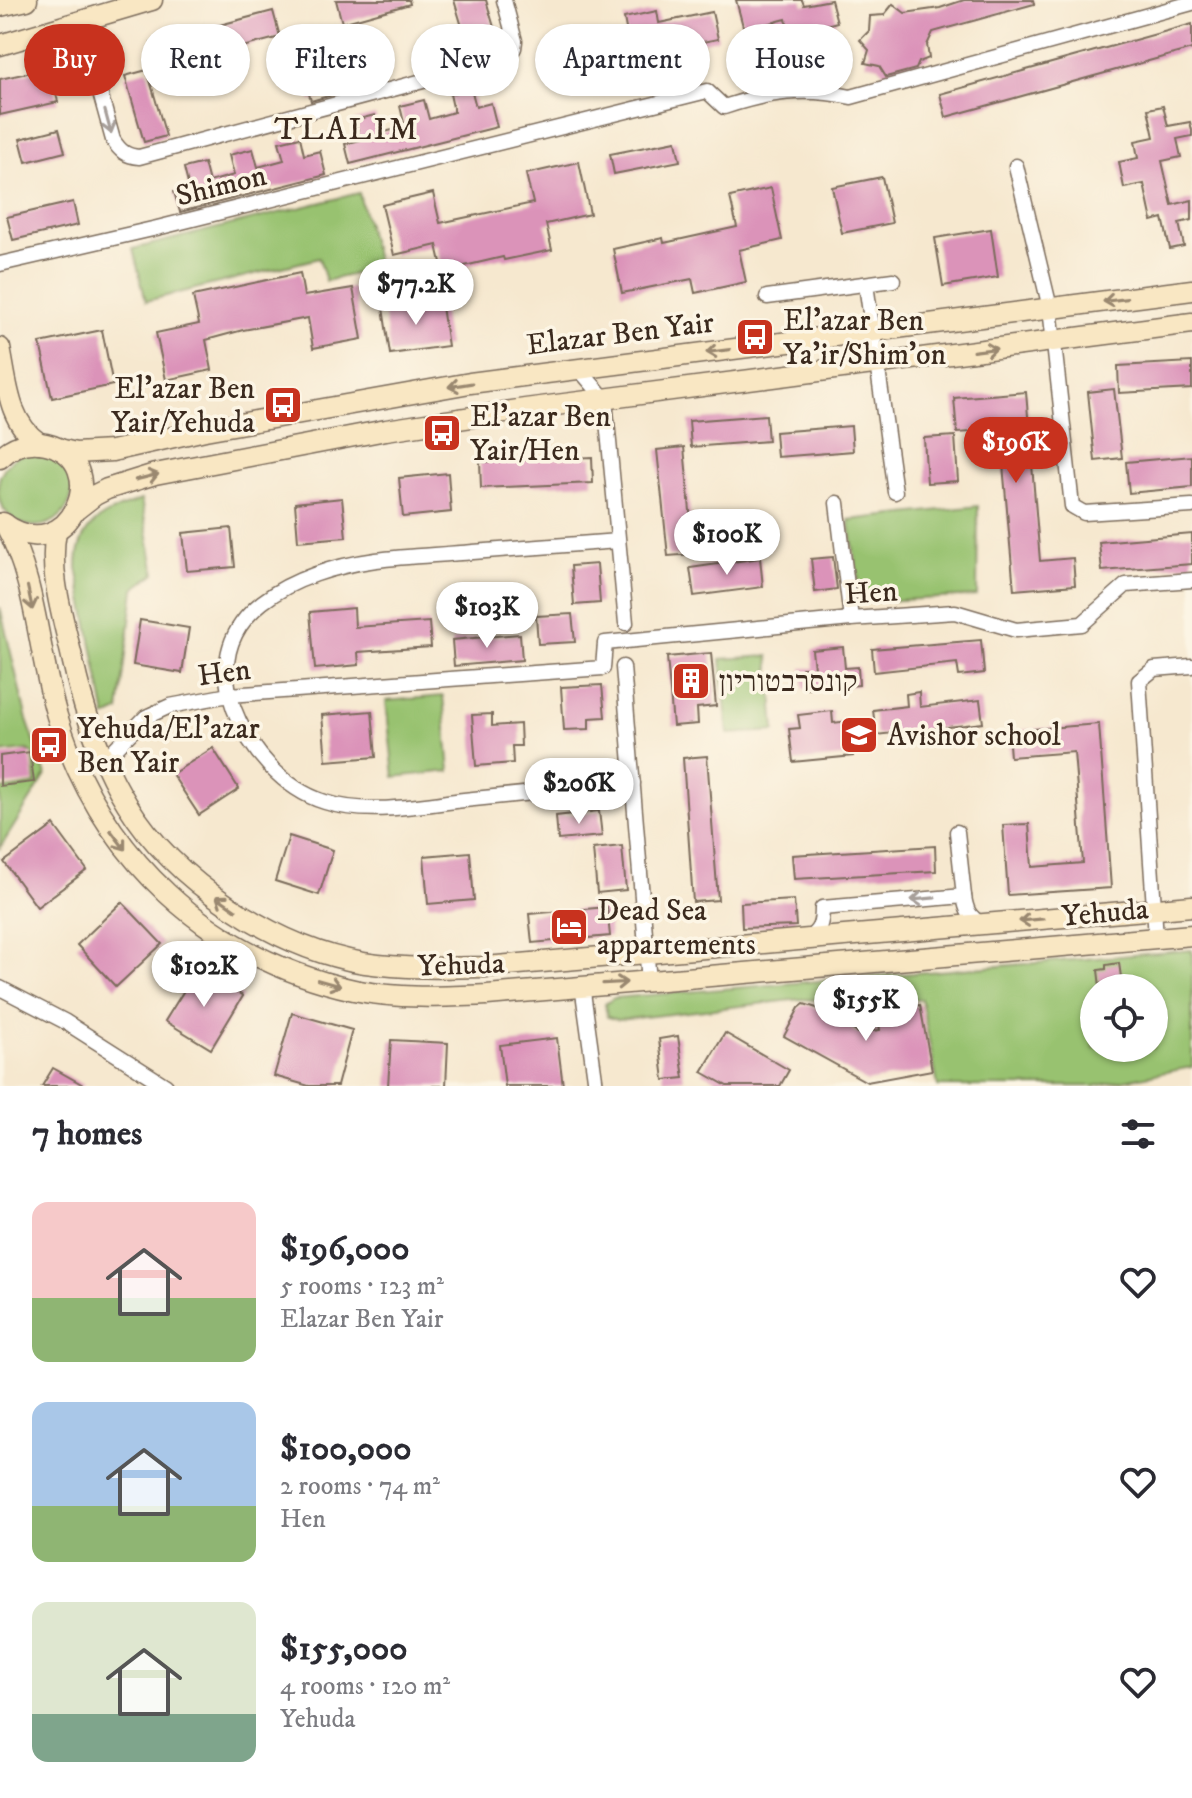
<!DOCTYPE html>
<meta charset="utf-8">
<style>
:root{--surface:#fff;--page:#f7f7f7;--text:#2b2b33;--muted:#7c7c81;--accent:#c8321e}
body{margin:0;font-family:"IM FELL DW Pica","Frank Ruhl Libre",serif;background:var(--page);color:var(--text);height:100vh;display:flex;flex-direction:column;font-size:30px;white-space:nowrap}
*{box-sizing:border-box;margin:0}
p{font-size:26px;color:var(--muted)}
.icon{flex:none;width:44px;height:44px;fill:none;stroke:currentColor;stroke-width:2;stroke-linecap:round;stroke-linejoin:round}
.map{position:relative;height:1086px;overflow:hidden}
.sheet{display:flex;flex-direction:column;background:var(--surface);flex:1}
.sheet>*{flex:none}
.banner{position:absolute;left:24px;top:24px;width:1144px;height:72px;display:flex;gap:16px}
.buttons{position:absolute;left:1080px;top:974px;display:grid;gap:16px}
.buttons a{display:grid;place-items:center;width:88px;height:88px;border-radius:50%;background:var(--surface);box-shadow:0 2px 6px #0004;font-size:40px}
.price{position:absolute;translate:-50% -68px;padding:0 18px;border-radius:28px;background:#fff;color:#222;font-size:26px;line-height:52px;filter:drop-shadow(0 2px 4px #0008)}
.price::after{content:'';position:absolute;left:50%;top:48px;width:24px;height:18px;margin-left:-12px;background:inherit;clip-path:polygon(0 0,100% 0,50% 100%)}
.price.selected{background:var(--accent);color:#fff}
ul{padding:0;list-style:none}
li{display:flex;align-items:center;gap:24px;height:200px;padding:0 32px}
li span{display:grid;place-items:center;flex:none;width:224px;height:160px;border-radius:16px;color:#555}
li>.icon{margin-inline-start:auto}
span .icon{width:96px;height:96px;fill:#fffc;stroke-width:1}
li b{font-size:34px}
h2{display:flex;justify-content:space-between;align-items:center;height:96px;padding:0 32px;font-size:34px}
.tag{padding:0 28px;border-radius:36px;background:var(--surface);box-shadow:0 2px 6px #0004;font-size:28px;line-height:72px}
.tag.selected{background:var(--accent);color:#fff}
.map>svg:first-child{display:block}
.green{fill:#98c26f;stroke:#6a7646;stroke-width:2;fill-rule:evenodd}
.building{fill:#db93b9}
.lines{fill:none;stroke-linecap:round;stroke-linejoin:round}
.street-casing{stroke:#7c6c5c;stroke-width:17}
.secondary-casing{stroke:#7c6c5c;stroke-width:23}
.street{stroke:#fff;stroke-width:14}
.secondary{stroke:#f9e7c3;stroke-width:20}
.oneway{stroke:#a79f9a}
.oneway2{stroke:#9a8870}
.labels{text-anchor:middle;stroke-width:7;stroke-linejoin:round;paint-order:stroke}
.street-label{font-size:30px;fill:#3b2a1e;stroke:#fcf5e5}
.poi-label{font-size:30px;fill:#3b2a1e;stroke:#fcf5e5;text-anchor:start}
.neighbourhood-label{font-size:32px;letter-spacing:2px;fill:#3b2a1e;stroke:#fcf5e5}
</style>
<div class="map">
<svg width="1192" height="1086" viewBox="0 0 1192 1086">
<rect width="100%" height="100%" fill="#fcf5e5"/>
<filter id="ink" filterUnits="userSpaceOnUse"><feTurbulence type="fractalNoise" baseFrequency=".0125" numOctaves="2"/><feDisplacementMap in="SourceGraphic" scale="16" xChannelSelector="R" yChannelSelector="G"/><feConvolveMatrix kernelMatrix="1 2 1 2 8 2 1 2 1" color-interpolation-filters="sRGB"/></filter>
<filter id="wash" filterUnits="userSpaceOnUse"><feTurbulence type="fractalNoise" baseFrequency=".006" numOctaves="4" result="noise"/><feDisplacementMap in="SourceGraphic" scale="32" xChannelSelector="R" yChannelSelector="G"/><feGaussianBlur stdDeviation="1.8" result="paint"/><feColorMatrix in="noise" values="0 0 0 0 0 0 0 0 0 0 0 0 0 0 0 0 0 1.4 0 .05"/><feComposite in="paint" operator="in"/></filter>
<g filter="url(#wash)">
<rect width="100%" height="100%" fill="#f6e8cf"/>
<g class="green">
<path d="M359,193l19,75 -52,13 -7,-23 -173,43 -13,-52z"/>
<circle cx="35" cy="489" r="37"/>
<path d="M141,500l14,73 -21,16 -15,122 -13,6 -29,-149c0,-44 27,-55 64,-68z"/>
<path d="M978,506l-1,90 -115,6 -13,-82z"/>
<path d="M0,607l27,113 19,55 -46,73v-58l36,-6 -3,-31 -6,-3 -27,3z"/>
<path d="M769,656l6,75 -47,3 -7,-75z"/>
<path d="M443,696l7,75 -56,6 -8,-76z"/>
<path d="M1192,950v117l-98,19h-156l-17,-87 -84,12 -21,-11 -15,-1 -183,21 -11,-3 -2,-13 9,-6zM1094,988h60v60h-60z"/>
</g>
<g id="blocks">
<g class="building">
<path d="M336,0h73l1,4 -68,19z"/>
<path d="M454,0h32l12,41 -29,9z"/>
<path d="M736,0h66l2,5 27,-5 6,22 -47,13 -4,-16 -42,11z"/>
<path d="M964,0h69l1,4 -101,28 -6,13 2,13 -10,4 -3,7 -30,8 -7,-11 -14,-3 4,-13 -9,-10 9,-9 1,-15 14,-1 9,-11 12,9 35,-5z"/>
<path d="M273,11l7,26 -121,32 -8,-26z"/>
<path d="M657,11l2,12 53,-11 6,27 -31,6 2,9 -32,7 3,12 -27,6 -2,-12 -28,5 -4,-20 10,-3 -2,-11 20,-4 -3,-16z"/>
<path d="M1192,24v25l-246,68 -6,-23z"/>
<path d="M321,27l18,66 -28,8 -18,-66z"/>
<path d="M50,68l8,34 -58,13v-36z"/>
<path d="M147,70l19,66 -22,6 -19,-66z"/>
<path d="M471,88l5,19 15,-4 6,24 -147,37 -5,-20 15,-4 -5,-20 20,-5 5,18 25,-6 -5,-21 24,-6 5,19 25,-7 -4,-18z"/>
<path d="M1163,106l5,20 22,-4 2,8v6l-15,3 4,18 -19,4 10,44 20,-5v20l-13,3 5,23 -14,3 -7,-31 -11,3 -8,-37 -20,4 -5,-26 19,-4 -3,-17 19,-4 -6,-28z"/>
<path d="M59,129l6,23 -39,10 -6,-23z"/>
<path d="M300,137l4,18 16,-4 6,24 -146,37 -6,-20 15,-4 -5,-20 20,-5 5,19 25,-7 -5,-20 24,-6 5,18 26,-7 -5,-18z"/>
<path d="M676,141l4,20 -66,13 -4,-20z"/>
<path d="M579,162l11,52 -44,10 6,26 -48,10 -1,-3 -60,14 -6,-26 -43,10 -12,-50 51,-12 7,30 93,-20 -7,-29z"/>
<path d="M882,177l10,46 -50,10 -10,-46z"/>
<path d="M771,188l11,52 -43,10 7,32 -51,11 -3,-14 -70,14 -9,-44 50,-11 1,5 73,-16 -7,-30z"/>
<path d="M73,202l5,23 -65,15 -6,-23z"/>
<path d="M991,229l7,48 -55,9 -8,-48z"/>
<path d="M300,273l4,23 49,-8 9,51 -49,9 -5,-30 -65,12 -37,10 6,30 -46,10 -10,-47 43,-9 -6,-28z"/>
<path d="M441,300l7,46 -58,8 -7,-46z"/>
<path d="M102,330l11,55 -61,13 -12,-55z"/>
<path d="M1192,362v27l-73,4 -1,-27z"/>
<path d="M1114,389l8,69 -27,3 -7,-69z"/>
<path d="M1026,392l14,169 33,-3 2,27 -61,5 -14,-160 -43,3 -3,-35z"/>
<path d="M766,415l2,26 -77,6 -2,-26z"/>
<path d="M851,426l2,25 -76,6 -2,-25z"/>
<path d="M955,436l3,45 -31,2 -3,-45z"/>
<path d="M684,447l10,107 -26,2 -11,-106z"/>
<path d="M1192,456v31l-63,6 -3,-31z"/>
<path d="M592,457l1,26 -112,5 -1,-26z"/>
<path d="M448,473l3,39 -48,5 -4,-39z"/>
<path d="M342,498l4,39 -48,4 -3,-38z"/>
<path d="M231,528l4,39 -48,4 -4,-38z"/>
<path d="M1192,534v30l-90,7 -3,-29z"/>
<path d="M833,557l4,32 -22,3 -4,-33z"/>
<path d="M760,558l3,29 -69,9 -4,-28z"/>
<path d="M597,564l3,39 -26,2 -3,-39z"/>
<path d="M354,608l1,19 74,-5 2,25 -73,5 1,13 -44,4 -5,-57z"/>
<path d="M572,614l3,28 -37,2 -2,-28z"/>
<path d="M140,620l49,8 -7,45 -49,-8z"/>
<path d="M520,634l2,26 -68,6 -2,-26z"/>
<path d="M981,640l3,33 -25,3 -2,-13 -83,9 -2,-23z"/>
<path d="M843,647l2,21 13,-1 1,18 -55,4 -2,-21h12l-2,-18z"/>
<path d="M711,653l5,53 -19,2 1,16 -25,2 -6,-69z"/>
<path d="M602,685l3,32 -16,1v11l-25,1 -3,-43z"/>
<path d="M919,692l1,15 60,-7 3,23 -107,12 -3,-25 34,-4 -1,-12z"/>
<path d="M372,711l4,46 -50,4 -4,-46z"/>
<path d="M832,711l1,12 16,-2 4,35 -60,6 -4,-33 11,-1 -2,-13z"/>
<path d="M492,714v12l28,-2 1,22h-9l1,17 -37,3 -4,-51z"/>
<path d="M1099,724l12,164 -103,7 -5,-70 26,-1 3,43 51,-4 -9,-111 -64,5 -2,-26z"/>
<path d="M213,748l26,41 -40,26 -27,-41z"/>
<path d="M30,752l4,30 -34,4v-30z"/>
<path d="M707,756l11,144 -25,2 -10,-144z"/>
<path d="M599,811l3,25 -44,4 -2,-24z"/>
<path d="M54,825l33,45 -50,37 -33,-45z"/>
<path d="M289,836l44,14 -14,45 -44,-14z"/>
<path d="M622,846l4,44 -29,3 -4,-44z"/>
<path d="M935,846l1,25 -142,8 -2,-24z"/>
<path d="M470,852l4,48 -46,4 -4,-48z"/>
<path d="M794,900l2,26 -54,2 -1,-25z"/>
<path d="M122,902l40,42 -46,43 -39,-42z"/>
<path d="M607,907l3,29 -78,7 -3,-29z"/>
<path d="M1119,963l3,21 -22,3 -2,-17 8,-1v-4z"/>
<path d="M198,968l45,28 -32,53 -46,-28z"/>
<path d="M804,1004l16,5 38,24 22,-3 -3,-17 43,-8 12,65 -65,12 -83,-46 15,-28z"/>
<path d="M292,1013l60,17 -15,56h-28l-35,-10z"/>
<path d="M725,1033l64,37 -9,16h-53l-25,-14z"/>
<path d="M678,1036l6,42 -20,2 -5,-41z"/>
<path d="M557,1038l6,48h-58l-5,-41z"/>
<path d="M391,1040l57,3 -2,43h-58z"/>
<path d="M53,1068l32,18h-43z"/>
</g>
</g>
</g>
<g filter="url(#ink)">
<use href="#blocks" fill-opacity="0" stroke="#7c6c5c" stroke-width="2"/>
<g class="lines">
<defs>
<g id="street">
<path d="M80,20l33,120c7,11 13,16 26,17l366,-98 9,-11 1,-7 -11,-41"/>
<path d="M1016,166l34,142 22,198 12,7 108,-7"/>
<path d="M0,264l157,-36 550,-137 17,16c46,-15 80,-20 127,-10l341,-94"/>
<path d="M866,284l29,208"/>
<path d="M767,297l126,-17"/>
<path d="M579,369l26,30 21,224"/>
<path d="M837,503l14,116"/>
<path d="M618,541c-48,4 -97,7 -145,11 -32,3 -65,4 -97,8 -79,11 -177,52 -142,149 15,40 49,80 91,93 43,14 94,3 139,-2 56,-6 112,-11 169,-17"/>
<path d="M623,667l26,315"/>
<path d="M104,760l42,-43 24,-11 59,-11 374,-27 2,-25 246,-24 104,-7 61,18 66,-6 44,-39 66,-5"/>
<path d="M957,832l7,64"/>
<path d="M1156,938l-17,-257 15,-12 38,-3"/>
<path d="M807,939c13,-8 15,-16 15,-31l142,-12c2,14 5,21 18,28"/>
<path d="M582,985l14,101"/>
<path d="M0,988l64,33 102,65"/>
</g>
<g id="secondary">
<path d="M0,6l27,-6"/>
<path d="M0,45l152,-45"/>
<path d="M0,348c7,34 8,74 39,95"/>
<path d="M59,449l16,4 37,-2 93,-21 265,-47 722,-93"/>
<path d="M0,458c12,-12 28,-18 46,-14 70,16 24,128 -43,79"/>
<path d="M77,509l18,-14 12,-6 48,-15 231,-44 139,-21 667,-86"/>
<path d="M5,524c32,58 33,130 52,192 44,141 152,242 297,274 43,9 89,7 133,5l705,-60"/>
<path d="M56,531c-8,44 8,89 17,131 11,50 27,99 54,142 47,77 148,144 237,159 40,6 81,5 121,4l707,-61"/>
</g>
</defs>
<use href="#street" class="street-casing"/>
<use href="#secondary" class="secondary-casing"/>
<use href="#street" class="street"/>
<use href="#secondary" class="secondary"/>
</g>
<defs><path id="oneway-shaft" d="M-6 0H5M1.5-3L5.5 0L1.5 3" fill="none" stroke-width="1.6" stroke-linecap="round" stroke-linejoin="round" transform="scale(2)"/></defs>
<g class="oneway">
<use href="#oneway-shaft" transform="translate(108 122) rotate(75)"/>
<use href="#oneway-shaft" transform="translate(923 899) rotate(175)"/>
</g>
<g class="oneway2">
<use href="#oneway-shaft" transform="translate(1115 300) rotate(173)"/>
<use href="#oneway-shaft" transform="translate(985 350) rotate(-7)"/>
<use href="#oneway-shaft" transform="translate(718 351) rotate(173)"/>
<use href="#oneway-shaft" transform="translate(460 385) rotate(171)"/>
<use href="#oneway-shaft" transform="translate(147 477) rotate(-14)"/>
<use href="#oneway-shaft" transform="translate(30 598) rotate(78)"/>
<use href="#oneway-shaft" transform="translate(118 840) rotate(53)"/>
<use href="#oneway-shaft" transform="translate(226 903) rotate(-145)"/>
<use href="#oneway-shaft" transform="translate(1031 920) rotate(175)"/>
<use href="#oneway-shaft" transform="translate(329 983) rotate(16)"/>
<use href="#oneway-shaft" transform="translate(615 983) rotate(-3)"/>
</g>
</g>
<defs>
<symbol id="bus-square" viewBox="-11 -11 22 22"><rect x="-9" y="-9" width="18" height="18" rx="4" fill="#c8321e" stroke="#fcf5e5"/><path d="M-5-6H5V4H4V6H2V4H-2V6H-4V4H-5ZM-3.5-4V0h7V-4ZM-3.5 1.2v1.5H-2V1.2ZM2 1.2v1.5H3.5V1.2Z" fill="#fff"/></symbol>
<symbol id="building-square" viewBox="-11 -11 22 22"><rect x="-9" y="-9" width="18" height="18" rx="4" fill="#c8321e" stroke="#fcf5e5"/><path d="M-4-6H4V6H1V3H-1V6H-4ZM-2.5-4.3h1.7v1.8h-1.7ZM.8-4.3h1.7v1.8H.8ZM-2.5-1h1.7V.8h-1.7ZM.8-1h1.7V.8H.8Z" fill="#fff"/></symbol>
<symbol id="school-square" viewBox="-11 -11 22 22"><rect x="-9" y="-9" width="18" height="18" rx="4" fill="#c8321e" stroke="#fcf5e5"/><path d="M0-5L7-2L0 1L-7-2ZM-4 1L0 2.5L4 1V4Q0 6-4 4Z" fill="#fff"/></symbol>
<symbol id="hotel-square" viewBox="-11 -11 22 22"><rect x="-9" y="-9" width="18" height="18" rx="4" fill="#c8321e" stroke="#fcf5e5"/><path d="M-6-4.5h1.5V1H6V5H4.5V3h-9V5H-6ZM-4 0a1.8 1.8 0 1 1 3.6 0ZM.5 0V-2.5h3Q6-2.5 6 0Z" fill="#fff"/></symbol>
</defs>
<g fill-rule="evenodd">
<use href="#bus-square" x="733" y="315" width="44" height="44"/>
<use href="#bus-square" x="261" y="383" width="44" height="44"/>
<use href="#bus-square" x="420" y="411" width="44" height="44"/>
<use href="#building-square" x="669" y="659" width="44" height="44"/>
<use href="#school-square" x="837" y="713" width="44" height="44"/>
<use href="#bus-square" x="27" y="723" width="44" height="44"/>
<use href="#hotel-square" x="547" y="905" width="44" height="44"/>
</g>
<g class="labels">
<g class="street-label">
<text transform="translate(221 185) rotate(-14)" y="10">Shimon</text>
<text transform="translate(620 333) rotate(-7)" y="10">Elazar Ben Yair</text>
<text transform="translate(871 592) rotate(-4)" y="10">Hen</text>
<text transform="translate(224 672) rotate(-8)" y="10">Hen</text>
<text transform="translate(1105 912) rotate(-5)" y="10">Yehuda</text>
<text transform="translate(461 964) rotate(-2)" y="10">Yehuda</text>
</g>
<g class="poi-label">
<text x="783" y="330">El'azar Ben<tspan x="783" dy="34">Ya'ir/Shim'on</tspan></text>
<text x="255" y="398" text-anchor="end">El'azar Ben<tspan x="255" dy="34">Yair/Yehuda</tspan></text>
<text x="470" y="426">El'azar Ben<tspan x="470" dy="34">Yair/Hen</tspan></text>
<text x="719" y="691">קונסרבטוריון</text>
<text x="77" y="738">Yehuda/El'azar<tspan x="77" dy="34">Ben Yair</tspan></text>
<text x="887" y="745">Avishor school</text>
<text x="597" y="920">Dead Sea<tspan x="597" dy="34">appartements</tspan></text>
</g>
<g class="neighbourhood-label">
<text x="347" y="139">TLALIM</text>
</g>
</g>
</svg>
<div class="buttons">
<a><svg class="icon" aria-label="locate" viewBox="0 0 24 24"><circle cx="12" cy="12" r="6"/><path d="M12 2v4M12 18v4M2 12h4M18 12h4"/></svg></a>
</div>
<b class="price" style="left:416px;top:327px">$77.2K</b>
<b class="price selected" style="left:1016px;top:485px">$196K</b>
<b class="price" style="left:727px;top:577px">$100K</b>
<b class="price" style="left:487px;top:650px">$103K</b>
<b class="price" style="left:579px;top:826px">$206K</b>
<b class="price" style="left:204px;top:1009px">$102K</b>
<b class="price" style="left:866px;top:1043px">$155K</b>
<div class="banner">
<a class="tag selected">Buy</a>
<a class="tag">Rent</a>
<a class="tag">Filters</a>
<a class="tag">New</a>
<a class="tag">Apartment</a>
<a class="tag">House</a>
</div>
</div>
<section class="sheet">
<h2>7 homes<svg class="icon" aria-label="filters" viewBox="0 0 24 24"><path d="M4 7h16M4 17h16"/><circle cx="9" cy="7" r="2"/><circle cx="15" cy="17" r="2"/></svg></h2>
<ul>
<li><span style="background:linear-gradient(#f6c9c9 60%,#8fb573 0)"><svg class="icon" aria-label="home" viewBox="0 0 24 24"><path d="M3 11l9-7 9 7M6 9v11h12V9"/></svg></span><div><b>$196,000</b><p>5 rooms · 123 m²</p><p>Elazar Ben Yair</p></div><svg class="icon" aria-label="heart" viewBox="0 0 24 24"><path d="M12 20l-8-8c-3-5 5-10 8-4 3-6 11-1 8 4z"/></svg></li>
<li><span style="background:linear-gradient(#a9c7e8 65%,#8fb573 0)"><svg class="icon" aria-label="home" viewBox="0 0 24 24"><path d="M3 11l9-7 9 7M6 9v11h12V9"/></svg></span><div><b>$100,000</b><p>2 rooms · 74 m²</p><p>Hen</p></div><svg class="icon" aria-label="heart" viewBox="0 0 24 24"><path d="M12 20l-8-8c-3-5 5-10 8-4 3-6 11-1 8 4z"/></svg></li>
<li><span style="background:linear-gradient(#dfe7d0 70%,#7fa58c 0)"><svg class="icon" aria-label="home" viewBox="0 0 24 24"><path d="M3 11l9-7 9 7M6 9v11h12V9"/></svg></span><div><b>$155,000</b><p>4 rooms · 120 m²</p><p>Yehuda</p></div><svg class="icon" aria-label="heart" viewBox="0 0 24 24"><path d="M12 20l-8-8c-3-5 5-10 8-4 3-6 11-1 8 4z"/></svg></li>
</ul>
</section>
